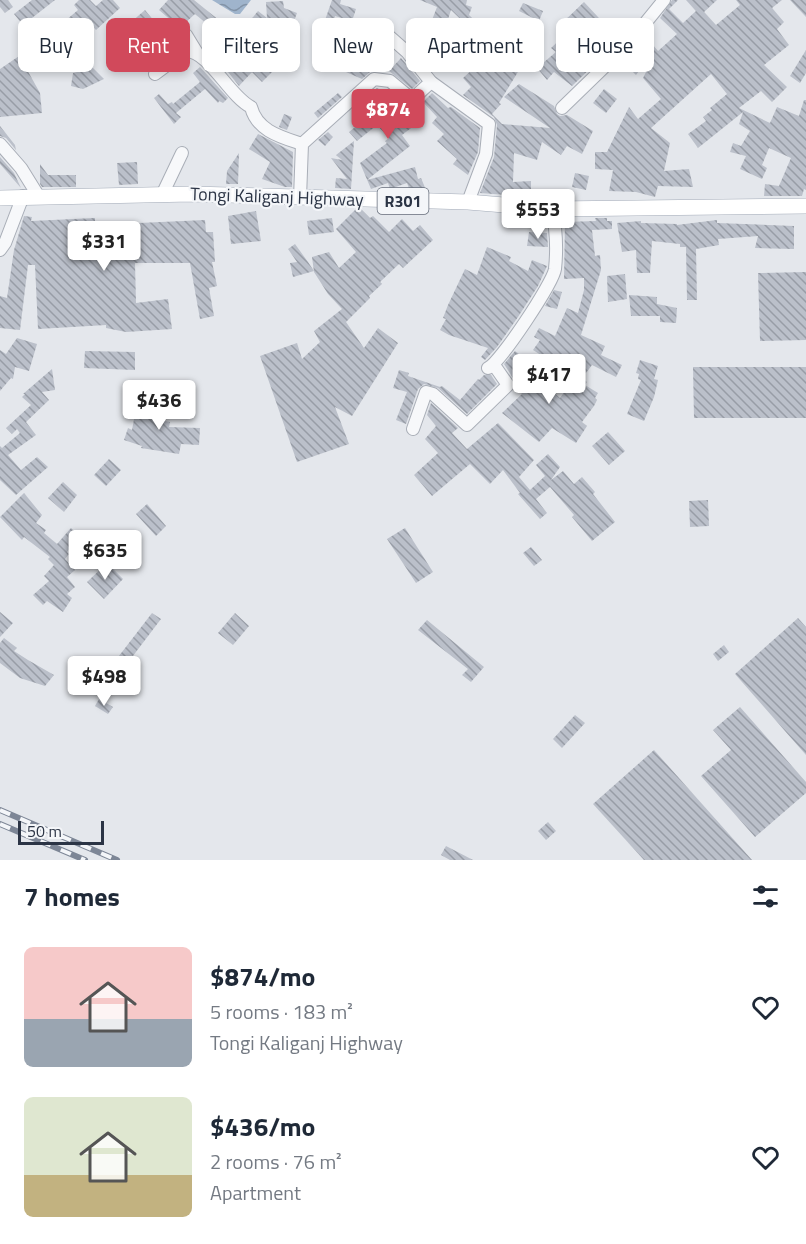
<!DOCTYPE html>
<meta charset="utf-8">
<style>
:root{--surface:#fff;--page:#f6f6f7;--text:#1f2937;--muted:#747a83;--accent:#d1495b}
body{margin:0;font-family:"Titillium Web",sans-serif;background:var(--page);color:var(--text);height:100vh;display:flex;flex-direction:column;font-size:22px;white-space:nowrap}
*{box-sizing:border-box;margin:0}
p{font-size:20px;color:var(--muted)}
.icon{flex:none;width:33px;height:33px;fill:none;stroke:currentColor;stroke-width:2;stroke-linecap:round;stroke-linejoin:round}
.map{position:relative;height:860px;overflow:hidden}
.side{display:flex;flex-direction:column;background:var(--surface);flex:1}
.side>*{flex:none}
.guide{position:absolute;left:18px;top:18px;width:771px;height:54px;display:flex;gap:12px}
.scale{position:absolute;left:18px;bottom:15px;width:86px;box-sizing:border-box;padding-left:6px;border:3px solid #2b3445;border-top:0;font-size:16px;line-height:21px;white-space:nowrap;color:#2b3445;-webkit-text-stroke:4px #f4f6f9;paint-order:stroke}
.price{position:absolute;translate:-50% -51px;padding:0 14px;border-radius:6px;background:#fff;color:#222;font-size:20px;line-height:39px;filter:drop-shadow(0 2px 3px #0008)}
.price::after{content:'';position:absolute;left:50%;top:36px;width:18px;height:14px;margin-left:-9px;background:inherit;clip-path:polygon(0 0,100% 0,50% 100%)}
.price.selected{background:var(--accent);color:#fff}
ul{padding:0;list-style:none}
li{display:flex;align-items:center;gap:18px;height:150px;padding:0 24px}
li span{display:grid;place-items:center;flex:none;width:168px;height:120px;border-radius:9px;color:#555}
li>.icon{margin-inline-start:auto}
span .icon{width:72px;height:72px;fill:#fffc;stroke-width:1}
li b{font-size:26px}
h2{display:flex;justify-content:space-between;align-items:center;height:72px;padding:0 24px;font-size:26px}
.chip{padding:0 21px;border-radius:9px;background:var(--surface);box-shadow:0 3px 9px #0003;font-size:21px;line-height:54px}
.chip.selected{background:var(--accent);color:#fff}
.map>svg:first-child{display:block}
.water{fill:url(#water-waves)}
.building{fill:url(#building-back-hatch)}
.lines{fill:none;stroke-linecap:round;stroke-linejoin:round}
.minor-casing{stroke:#a9aeb7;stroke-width:14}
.major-casing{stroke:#a3abb8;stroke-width:16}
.minor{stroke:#f7f8fa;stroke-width:12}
.major{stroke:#fff;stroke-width:15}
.rail-casing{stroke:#7d8696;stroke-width:6}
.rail{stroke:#f4f6f9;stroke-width:4;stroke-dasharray:11;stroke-linecap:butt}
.labels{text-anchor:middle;stroke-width:4.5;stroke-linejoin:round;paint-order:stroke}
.shield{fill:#f4f6f9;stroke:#676e7b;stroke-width:1.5}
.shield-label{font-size:16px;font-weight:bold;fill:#2b3445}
.street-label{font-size:18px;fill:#2b3445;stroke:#f4f6f9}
</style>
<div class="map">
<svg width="806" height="860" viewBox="0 0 806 860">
<defs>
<pattern id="water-waves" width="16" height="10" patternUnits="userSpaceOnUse" patternTransform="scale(1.5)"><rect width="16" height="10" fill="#9fb4cc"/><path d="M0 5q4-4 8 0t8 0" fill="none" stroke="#8293a7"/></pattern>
<pattern id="building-back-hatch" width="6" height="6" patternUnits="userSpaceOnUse" patternTransform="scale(1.5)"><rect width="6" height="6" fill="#bbc0ca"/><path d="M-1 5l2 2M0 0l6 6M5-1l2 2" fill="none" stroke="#989da6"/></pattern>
</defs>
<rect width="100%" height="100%" fill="#e4e7ec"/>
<path class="water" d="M212,0h39l-11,14h-5z"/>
<g class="building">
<path d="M0,0h8l5,7 -8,6 -5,-6z"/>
<path d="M32,0h23l-32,25 -9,-11z"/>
<path d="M79,0h11l6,6 7,-6h10l7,8 -24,22 -9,-10 -15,11 -7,-10 13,-11 -4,-5z"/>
<path d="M168,0h26l26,21 -7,8 -18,-15 -11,10 -6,-3 -5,1 -14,-12z"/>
<path d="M332,0h9l-1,4 16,5 -4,12 -17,-5 -3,10 -8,-3z"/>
<path d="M420,0h47l-1,5 6,2 -3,8 28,27 2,-2 28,17 -28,46 2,1 -9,10 10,10 48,4 -46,-31 15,-13 35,22 3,8 3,2 7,-1 26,16 -11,23 -15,-8 -6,9 -19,-13 -5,18 -23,-7 -1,29 18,-1v16l-51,-4 14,-36 3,-32 -3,-8 -31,-22 8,-8 -8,-9 14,-13 -14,-14 15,-15 -27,-26 -5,15 -14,-5 5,-13z"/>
<path d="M672,0h6l-9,9 14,14 13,-12 -10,-11h31l-13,12 12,13 24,-20 -4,-5h46l-10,8 12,14 -7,7 12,16 -25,20 23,22 -15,15 -11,-11 -22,17 31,15 7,-16 22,9 5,-16h2v90l-2,-1 -2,7h-38l1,-12 14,2 12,-28 -22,-10 -7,17 5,3 -5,11 -22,-10 6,-13 -16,-4 3,-9 8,3 9,-15 -11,-7 4,-12 -45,36 -10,-14 18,-13 -3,-4 9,-7 -2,-2 17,-14 -16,-20 -60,54 19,15 -6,28 25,-2 4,18 -35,-1 -3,11 -19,-5 -27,-1 4,-21 -18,-1v-17h12l22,-45 9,12 23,-20 -18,-21 6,-12 -4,-3 -9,12 -14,-14 15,-15 7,8 9,-9 5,6 19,-17 -17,-16z"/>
<path d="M790,0h16v17z"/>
<path d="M283,1l1,7 13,5 -6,16 -24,-10 -14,18 23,22 -6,7 4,4 -12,12 -10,-10 -13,14 -11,-14 15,-16 -22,-23 14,-14 9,9 14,-17 9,7 -1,-16z"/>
<path d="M584,2l28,30 -20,19 8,8 -28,27 -18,-14 -7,8 -10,-12 19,-16 -5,-4 15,-14 -7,-8z"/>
<path d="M523,3l20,8 -4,10 -20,-10z"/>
<path d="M145,10l9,11 -15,13 -9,-11z"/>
<path d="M173,36l9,8 -10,7 -7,-9z"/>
<path d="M806,50v23l-6,10 -10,-7z"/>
<path d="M25,52l7,10 -7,4 15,27 2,20 -42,4v-48z"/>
<path d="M401,58l19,23 -8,8 -23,-18z"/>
<path d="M352,59l20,9 -2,4 -8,7 -16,-7z"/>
<path d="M200,67l28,31 -5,5 -4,-2 -1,2 -13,-14 -29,24 5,4 -7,7 -20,-26 5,-4 9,10 4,-2 1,2 27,-22 -7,-9z"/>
<path d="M93,68l11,11 -21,10 -12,-3 2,-13z"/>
<path d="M377,88l16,8 1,-1 19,14 -7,5 9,11 -13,10 8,11 -43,34 48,-13 3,12 3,-1 5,12 -16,1 -3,-8 -17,6 -2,-6 -17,6 -11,-26 27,-20 -2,-2 4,-3 -12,-13 -20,16 -8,-9 27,-22 -13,-10z"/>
<path d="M604,89l13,10 -11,14 -13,-10z"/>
<path d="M338,93l4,4 -24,21 -4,-5z"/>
<path d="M432,93l16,15 3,-1 29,21 -2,24 -10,23 -15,-11 4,-5 -20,-18 7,-7 -12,-11 5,-6 -14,-15z"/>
<path d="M284,114l8,3 -5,13 -8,-3z"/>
<path d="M0,126l15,19 1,5 -10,-12 -6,-2z"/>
<path d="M328,132l5,5 -8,9 -7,-6z"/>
<path d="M258,134l35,18 -1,35h-7l-23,-8 8,-17 -21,-13z"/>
<path d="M354,141l-3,48 -16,-1 1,-10 11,1 -16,-21 11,2 -6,-5z"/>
<path d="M239,153l-1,31h-12l1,-13z"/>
<path d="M0,157l14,16 7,15 -21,-24z"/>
<path d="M137,162l1,22 -19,1 -2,-22z"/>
<path d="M40,164l8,11h28v12h-34l-2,-3z"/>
<path d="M575,173l14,3 -3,14 -14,-3z"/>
<path d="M356,209h5l9,9 3,-2 16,16 13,-13 11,12 7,-6 13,15 -30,28 -4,-4 -19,18 2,2 -13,12 1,2 -24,24 18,26 14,-20 20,15 -46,73 -17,-9 14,37 -52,18 -37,-106 37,-13 5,16 18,-17 -6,-11 28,-22 -14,-15 -14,-22 -2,-15 17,-5 10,16 17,-16 -20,-23z"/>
<path d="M256,211l5,30 -30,3 -3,-28z"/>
<path d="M24,216l8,1 -1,4 64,-3v7l110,-5 1,12h7l2,30h-3l5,24 -8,2 5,28 -14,3 -10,-56h-55l1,40 32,-4 4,30 -46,3 -20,-4v-3l-68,4 -3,-64h-7l-8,65 -20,-2v-32l7,2 7,-48z"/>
<path d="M332,218l2,14 -25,3 -2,-14z"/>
<path d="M595,218h12v3h5v8l-20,1 3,26 5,-1 1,15 -20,65 24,11 -4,9 21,10 -6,12 -24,-12 -6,8 -21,-17 -5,9 -4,-2 -1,1 -22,-14 7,-10 -6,-3 5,-9 16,8 12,-28 11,5 6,-23v-12l-20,1 1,-57 31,-1z"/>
<path d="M717,220v3l77,3v23l-39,-1 3,-12 -40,3 1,6 -23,4 1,51h-10l-1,-53h-6v-3l-28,-3 -2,32h-13l-1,-23 -14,2 -5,-29 24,-2v2l36,1v1z"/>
<path d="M529,232l18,1 1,14 -21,-1z"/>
<path d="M295,244l13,18 6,9 -21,6 -3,-14 7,-1 -9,-13z"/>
<path d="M487,247l24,10 -2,4 19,10 4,-11 15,6 -9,20 -20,31 -21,30 -12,13 -4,-3 7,-9 -39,-13 -9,-5 6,-11 -3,-1 5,-13 17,-36 12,6z"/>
<path d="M806,272v68l-46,1 -2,-68z"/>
<path d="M625,274l2,25 -19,3 -1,-26z"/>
<path d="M554,290l8,2 -5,17 -12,-3z"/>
<path d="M629,295l28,2v7l20,4 -1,15 -16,-1v-6h-29z"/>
<path d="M17,338l20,6 -8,27 -14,-4 -2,12 -2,-1 -11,13v-41l6,4z"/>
<path d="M85,351l50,1v18l-51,-2z"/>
<path d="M515,351l4,3 -5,5 23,23 1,-3 22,19 17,-24 10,8 -2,3 13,8 -3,5 2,2 -3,6 -12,16 5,4 -11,17 -24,-15 -13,14 -37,-29 20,-19 -6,-7 -1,-6 -11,-17z"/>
<path d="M640,360l18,6 -4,13 4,1 -4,17 -10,24 -17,-7 14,-34 -3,-1 1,-5 -3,-1z"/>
<path d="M693,367h113v51h-112z"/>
<path d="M52,369l3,21 -13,2 7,8 -23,22 10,13 -28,20 13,15 16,-13 11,10 -32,28 -16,-15v-34l2,2 18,-15 -3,-4 -5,5 -6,-6 25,-23 -9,-8 3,-3h-2z"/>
<path d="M399,370l10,3 -1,3 32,11 2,-1 18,14 18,-21 1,1 5,-5h7l6,9 -30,30 -29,-26 -14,-4 -6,5 -12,35 -10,-4 11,-28 -14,-4z"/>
<path d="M138,398l20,5 -4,16 16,3 -1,5 31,1 -1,17 -18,-1 -2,10 -38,-6 1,-2 -18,-6 4,-12 4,2z"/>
<path d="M431,403l27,25 -6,5 15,16 31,-26 36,37 -15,17 11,13 15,-14 -9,-11 12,-11 12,13 -9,13 12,-9 11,13 8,-7 13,15 -2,2 22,28 -23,19 -20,-24 2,-2 -24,-28 -14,12 11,14 -7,6 -22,-25 2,-1 -17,-23 -13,14 -20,-20 -38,32 -18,-21 24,-22 -13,-14 11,-13 -9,-11z"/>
<path d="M608,432l17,19 -16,14 -17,-19z"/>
<path d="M109,459l12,11 -15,16 -12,-11z"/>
<path d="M63,482l14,13 -13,17 -16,-14z"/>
<path d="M24,493l18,22 -6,8 10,7 -2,3 13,11 14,-16 9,8 -13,16 2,2 -4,5 10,11 -8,7 8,10 -8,7 5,4 -9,14 -16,-11 -4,4 -10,-10 16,-14 -5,-5 10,-11 -6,-6 2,-2 -26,-20 -2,3 -22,-23z"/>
<path d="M708,500l1,26 -19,1 -1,-26z"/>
<path d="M147,504l19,22 -10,10 -20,-22z"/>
<path d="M405,528l28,44 -17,11 -29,-44z"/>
<path d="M531,547l11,13 -8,6 -11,-13z"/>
<path d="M107,563l16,16 -19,20 -17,-17z"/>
<path d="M0,612l13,11 -13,14z"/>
<path d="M152,613l9,6 -60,79 -9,-7z"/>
<path d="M235,613l14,13 -16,19 -15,-12z"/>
<path d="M798,618l8,9v128l-71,-81z"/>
<path d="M427,620l57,47 -13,15 -9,-7 6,-6 -50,-39z"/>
<path d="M4,638l13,10 -3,3 14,9 26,15 -9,11 -25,-8 -20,-15v-20z"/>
<path d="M724,645l5,7 -11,9 -5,-7z"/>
<path d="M99,699l14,8 -5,7 -13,-8z"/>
<path d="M740,707l66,75v11l-51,44 -54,-61 30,-26 -18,-20z"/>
<path d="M575,715l10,8 -23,25 -9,-9z"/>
<path d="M654,750l98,110h-108l-51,-56z"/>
<path d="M548,822l8,9 -10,9 -8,-9z"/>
<path d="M446,846l27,14h-23l-9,-5z"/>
</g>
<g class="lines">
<defs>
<g id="minor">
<path d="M364,27l18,3 25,22 24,30 58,42 -3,30 -18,48"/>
<path d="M177,29l9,6 11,18"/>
<path d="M155,74l31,-23c23,0 43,45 65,56 6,24 30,30 51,37"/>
<path d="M562,108l67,-65 35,-43"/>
<path d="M0,144l21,24 18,29"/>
<path d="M162,195l20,-42"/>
<path d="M300,198l2,-54 72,-65 16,2 24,20 5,-8 12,-11"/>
<path d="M0,250l5,-7 18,-47"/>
<path d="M488,368c12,-5 65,-85 67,-99 2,-19 1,-41 -3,-60"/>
<path d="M413,429l13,-37 7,2 34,31 41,-40 -14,-20"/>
</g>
<path id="major" d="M0,198l192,-4 276,8 84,7 254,-3"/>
</defs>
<use href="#minor" class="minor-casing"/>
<use href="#major" class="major-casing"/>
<use href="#minor" class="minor"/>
<use href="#major" class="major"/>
<defs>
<g id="rail">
<path d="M0,810l117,50"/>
<path d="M0,824l85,36"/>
</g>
</defs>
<use href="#rail" class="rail-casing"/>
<use href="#rail" class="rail"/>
</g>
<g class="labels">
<rect class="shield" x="377.5" y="188" width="51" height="26" rx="4.5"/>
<g class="shield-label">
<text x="403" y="207">R301</text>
</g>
<g class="street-label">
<text transform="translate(277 197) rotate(2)" y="6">Tongi Kaliganj Highway</text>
</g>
</g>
</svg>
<div class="scale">50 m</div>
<b class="price selected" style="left:388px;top:140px">$874</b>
<b class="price" style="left:538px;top:240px">$553</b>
<b class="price" style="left:104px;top:272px">$331</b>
<b class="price" style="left:549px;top:405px">$417</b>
<b class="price" style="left:159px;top:431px">$436</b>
<b class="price" style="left:105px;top:581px">$635</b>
<b class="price" style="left:104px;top:707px">$498</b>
<div class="guide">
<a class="chip">Buy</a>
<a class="chip selected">Rent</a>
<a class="chip">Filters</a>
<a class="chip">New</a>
<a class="chip">Apartment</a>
<a class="chip">House</a>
</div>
</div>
<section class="side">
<h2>7 homes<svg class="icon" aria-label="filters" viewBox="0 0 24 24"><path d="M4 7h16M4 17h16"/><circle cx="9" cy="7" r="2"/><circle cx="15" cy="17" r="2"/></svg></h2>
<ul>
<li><span style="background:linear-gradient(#f6c9c9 60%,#9aa5b1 0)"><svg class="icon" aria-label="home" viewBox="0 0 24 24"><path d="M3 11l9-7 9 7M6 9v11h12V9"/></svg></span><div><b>$874/mo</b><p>5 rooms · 183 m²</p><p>Tongi Kaliganj Highway</p></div><svg class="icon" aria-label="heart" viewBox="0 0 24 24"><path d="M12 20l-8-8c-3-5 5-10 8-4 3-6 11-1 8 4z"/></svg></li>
<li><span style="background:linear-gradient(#dfe7d0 65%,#c2b280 0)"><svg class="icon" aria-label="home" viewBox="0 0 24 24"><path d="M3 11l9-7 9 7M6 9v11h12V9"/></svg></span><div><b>$436/mo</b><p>2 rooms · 76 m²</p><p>Apartment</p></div><svg class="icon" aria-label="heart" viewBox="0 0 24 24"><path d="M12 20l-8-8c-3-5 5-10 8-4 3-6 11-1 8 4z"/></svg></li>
</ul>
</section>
